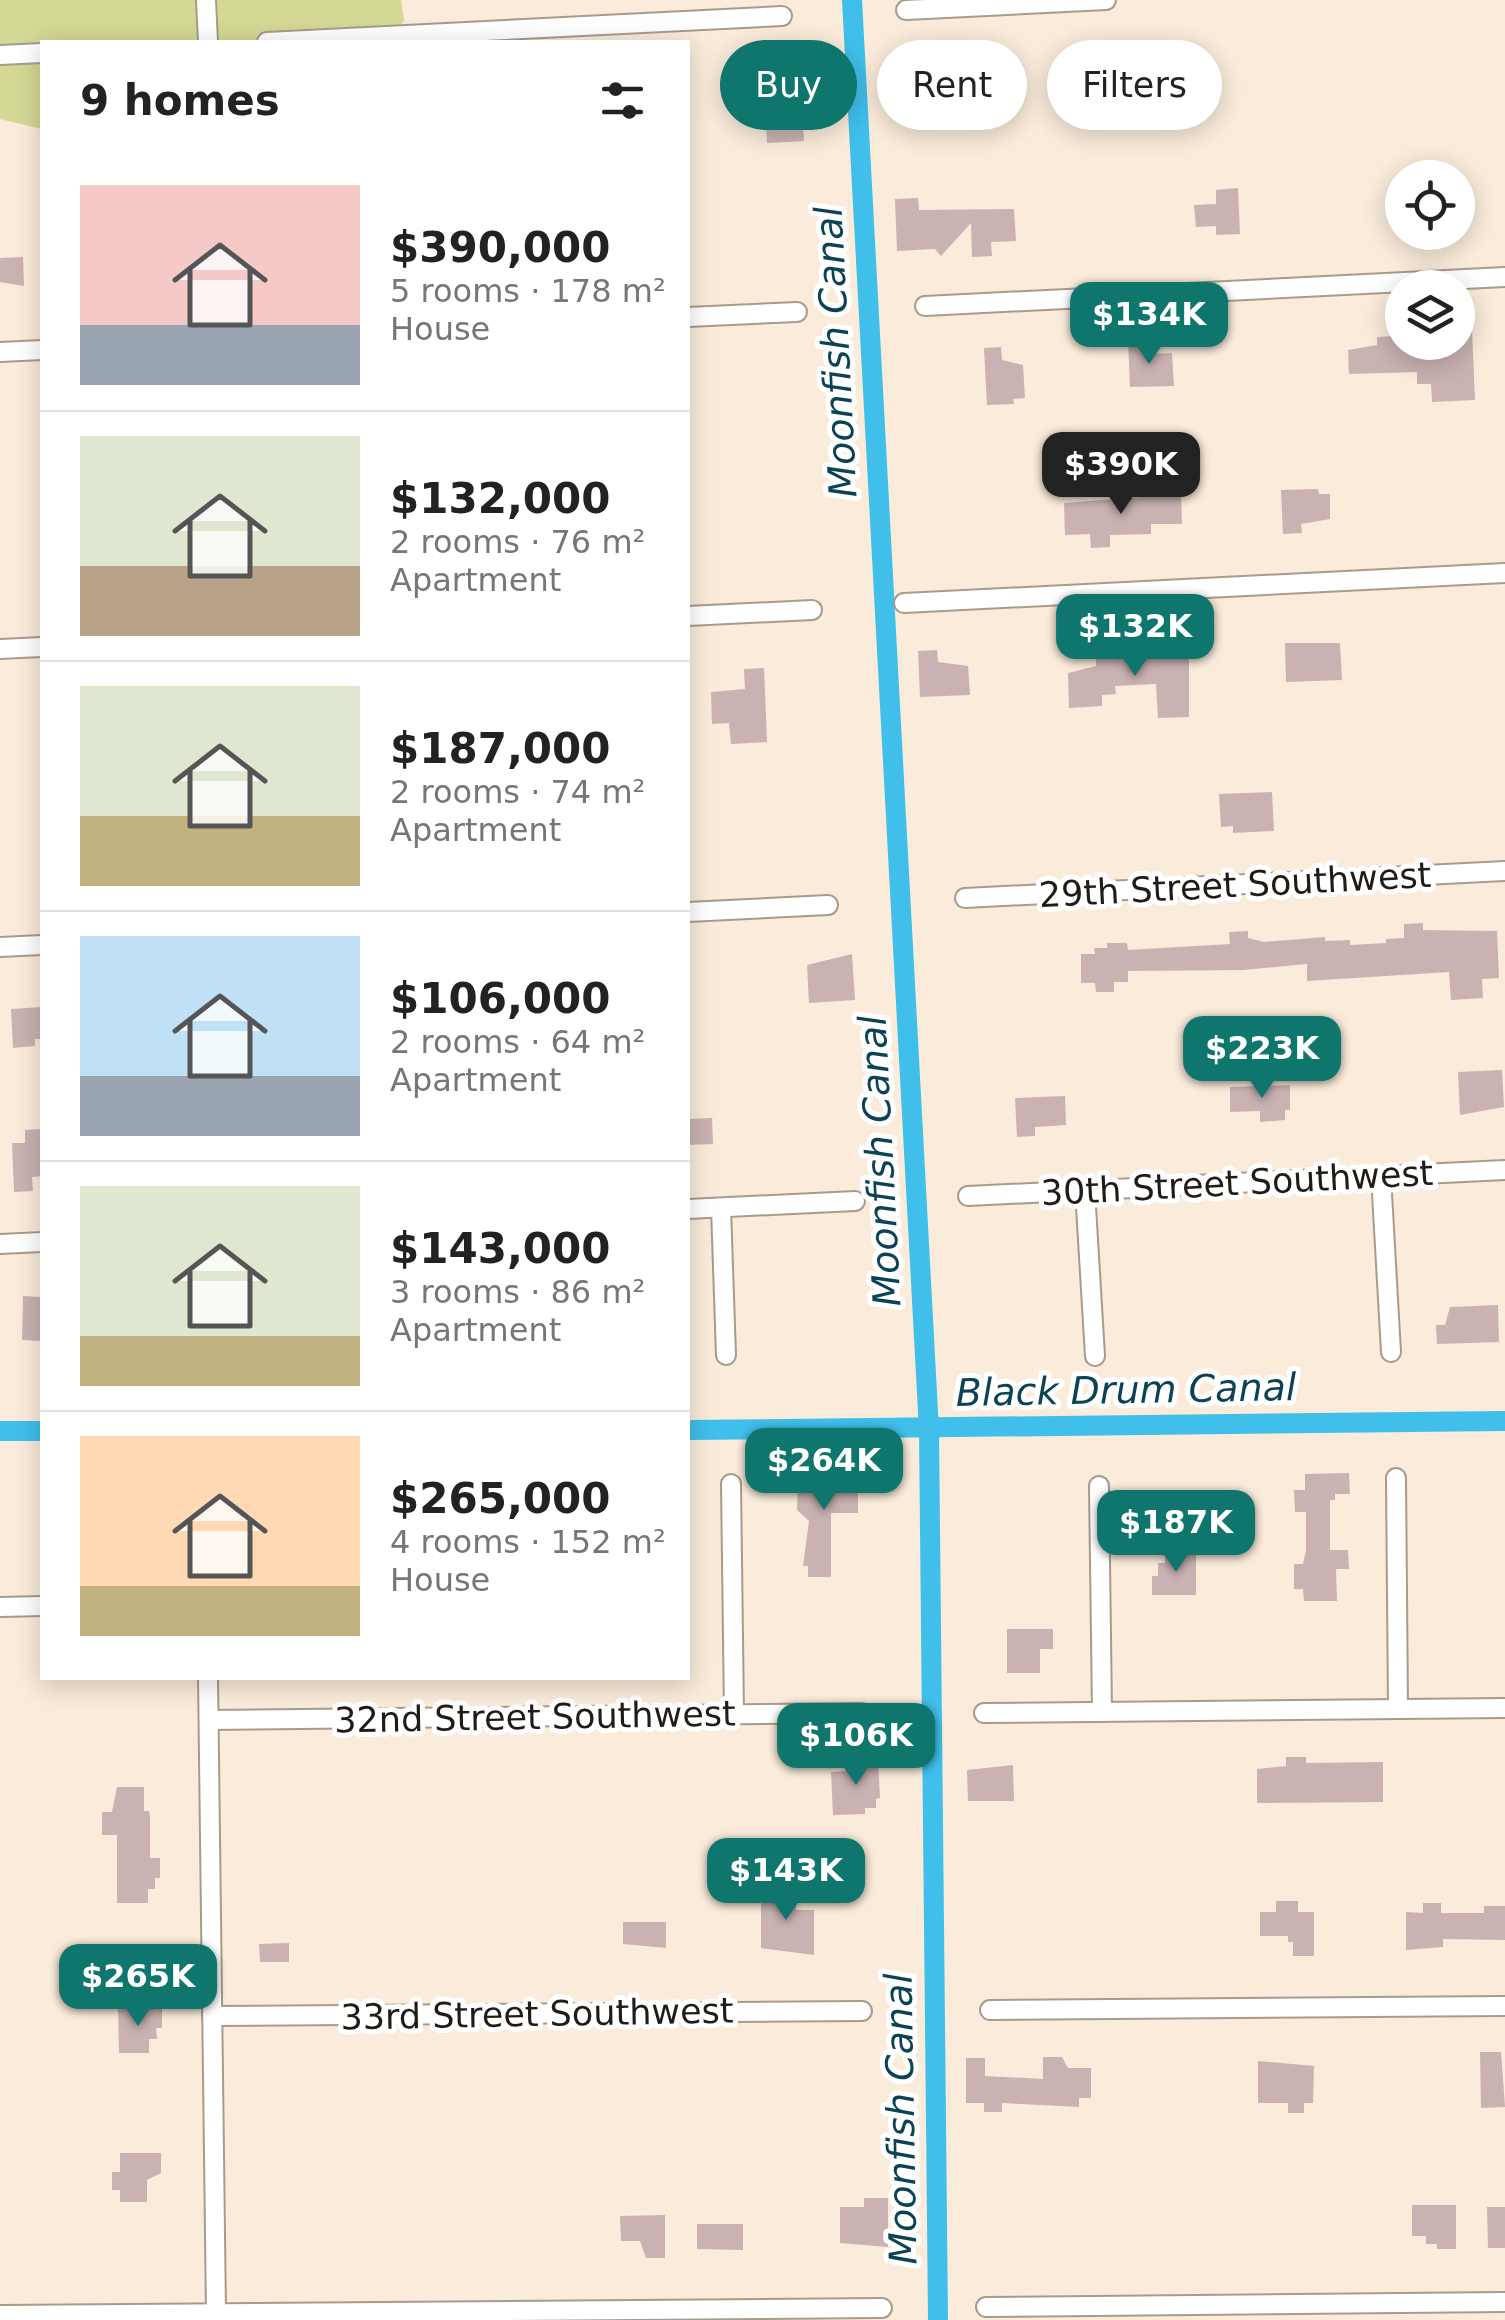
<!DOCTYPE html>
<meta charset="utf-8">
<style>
:root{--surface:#fff;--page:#f2f2f2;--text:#222;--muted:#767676;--line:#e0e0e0;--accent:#0f766e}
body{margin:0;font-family:"DejaVu Sans",sans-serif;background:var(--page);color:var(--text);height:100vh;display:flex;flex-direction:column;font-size:38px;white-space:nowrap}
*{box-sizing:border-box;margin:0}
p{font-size:32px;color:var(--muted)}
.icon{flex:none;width:55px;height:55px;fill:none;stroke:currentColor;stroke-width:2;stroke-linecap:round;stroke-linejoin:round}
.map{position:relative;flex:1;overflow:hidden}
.side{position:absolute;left:40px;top:40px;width:650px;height:1640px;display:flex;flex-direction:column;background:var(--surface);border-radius:0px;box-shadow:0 5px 25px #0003}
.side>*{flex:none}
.top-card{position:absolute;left:720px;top:40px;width:635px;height:90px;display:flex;gap:20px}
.controls{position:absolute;left:1385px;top:160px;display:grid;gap:20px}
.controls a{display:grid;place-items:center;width:90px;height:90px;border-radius:50%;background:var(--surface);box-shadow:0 5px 25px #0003;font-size:50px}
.price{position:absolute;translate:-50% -85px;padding:0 22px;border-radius:20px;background:var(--accent);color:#fff;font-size:32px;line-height:65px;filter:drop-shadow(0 2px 5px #0008)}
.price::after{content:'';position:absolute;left:50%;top:60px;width:30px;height:22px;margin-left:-15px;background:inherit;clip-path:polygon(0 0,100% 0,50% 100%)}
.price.on{background:#222;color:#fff}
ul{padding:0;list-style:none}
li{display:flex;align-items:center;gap:30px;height:250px;padding:0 40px}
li+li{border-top:2px solid var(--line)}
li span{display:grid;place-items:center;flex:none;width:280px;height:200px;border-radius:0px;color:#555}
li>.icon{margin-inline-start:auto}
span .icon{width:120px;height:120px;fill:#fffc;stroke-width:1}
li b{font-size:42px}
h2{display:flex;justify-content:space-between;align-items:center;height:120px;padding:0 40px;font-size:42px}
.chip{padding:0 35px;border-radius:45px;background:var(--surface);box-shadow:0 5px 25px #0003;font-size:35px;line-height:90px}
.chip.on{background:var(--accent);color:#fff}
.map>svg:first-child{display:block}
.green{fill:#d3d894}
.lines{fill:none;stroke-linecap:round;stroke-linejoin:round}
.canal{stroke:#40bfea;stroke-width:20}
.building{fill:#c9b2b1}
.minor-casing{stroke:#a99b8c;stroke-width:22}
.minor{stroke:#fff;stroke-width:18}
.labels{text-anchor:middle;stroke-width:10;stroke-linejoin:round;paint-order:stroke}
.street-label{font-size:35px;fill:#211b16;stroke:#fff}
.water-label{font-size:38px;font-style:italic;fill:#0c4354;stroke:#fff}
</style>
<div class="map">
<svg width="1505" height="2320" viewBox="0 0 1505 2320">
<rect width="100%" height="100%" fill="#faebda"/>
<path class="green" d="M0,0h401l3,20 -11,22h-351v87l-42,-10z"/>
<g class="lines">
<g class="canal">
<path d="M852,0l77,1430 9,890"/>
<path d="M688,1430l817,-9"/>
<path d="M0,1431h42"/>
</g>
</g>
<g class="building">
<path d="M1163,44l1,54 -53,2 -1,-33 33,-7 -1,-15z"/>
<path d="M929,67l15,2 2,36 -55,3 -2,-38z"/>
<path d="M800,70l4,71 -37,2 -3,-64 17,-1v-7z"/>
<path d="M1238,188l2,46 -24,1v-9l-20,1 -2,-22 22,-1v-14z"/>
<path d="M918,198l1,12 95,-1 2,32 -25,1 1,14 -20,1 -1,-34 -30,33 -6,-7 -38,2 -2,-52z"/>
<path d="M23,257l1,29 -24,-4v-24z"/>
<path d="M1472,329l3,71 -43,2 -1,-18h-14v-12l-68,2 -1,-24 29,-5v-8l18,-1v6l64,1z"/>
<path d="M1147,340l1,14 24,-1 2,33 -44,1 -2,-46z"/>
<path d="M1001,347l1,13 21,5 2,33 -12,1 1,5 -27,1 -3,-57z"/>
<path d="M1318,489l1,5h11v25l-29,5 1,9 -19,1 -2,-44z"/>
<path d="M1181,494l1,30h-31v10l-41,1v12l-19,1 -1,-14 -25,1 -1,-32z"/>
<path d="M1160,640l1,16h28v61l-31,1 -2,-34 -41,2 1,8 -14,1v11l-33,2 -1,-35 28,-7v-12l46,-2v-11z"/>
<path d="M1285,643h55l2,37 -56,2z"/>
<path d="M937,650l1,12 30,4 2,29 -50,2 -2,-46z"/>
<path d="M764,668l3,74 -36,2 -2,-21 -17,1 -1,-32 34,-3 -1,-20z"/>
<path d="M1272,792l2,39 -41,2v-7l-12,1 -2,-33z"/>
<path d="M1423,923v7l74,1 2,47 -17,1 1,19 -32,2 -2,-28 -142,9v-17l-64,6 -115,1v11h-14v10h-18l-1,-9h-14v-29h14l-1,-6h13v-5h20l1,7 102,-6 -1,-12 19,-1v7l16,4 61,-5v4l25,-1v5l36,-2v-4l18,-1v-14z"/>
<path d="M852,954l3,46 -46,3 -2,-38z"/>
<path d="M42,1007v32h-7v7l-22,2 -2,-39z"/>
<path d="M1502,1070l2,37 -44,8 -2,-43z"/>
<path d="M1290,1085v25h-5v10l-25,2v-11l-30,1v-25z"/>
<path d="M1065,1096l1,29 -31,2v9l-18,1 -2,-39z"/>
<path d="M712,1118l1,26 -25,1v-26z"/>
<path d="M42,1129v47l-10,1 1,14 -19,1 -2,-49h13v-13z"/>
<path d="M23,1296l19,1v44l-20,-1z"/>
<path d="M1498,1305l1,37 -62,2 -1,-19h9l5,-18z"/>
<path d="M798,1472h60v41h-27v64h-23v-11h-5l6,-45 -12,-11z"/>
<path d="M1349,1473l1,21h-15v6h-5v50h18l1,19h-13l1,32h-33l-1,-12h-9v-25h9l3,-14v-38h-11l-1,-22h11v-16z"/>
<path d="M1165,1551h31v44h-44v-19h6v-13h7z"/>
<path d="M1007,1629h46v20h-13v24h-33z"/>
<path d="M1286,1757h20v6l77,-1v40l-126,1v-34l29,-3z"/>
<path d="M878,1759l2,39 -4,1v9h-11v6l-32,1 -2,-43 15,-1 -1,-5 13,-1v-5z"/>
<path d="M1013,1765l1,36h-46l-1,-31z"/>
<path d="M117,1787h27v24h5l1,5v42h10v20h-5v11h-7v14h-31v-68h-15v-23h10z"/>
<path d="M761,1890h35v20h18v45l-53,-7z"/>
<path d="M1276,1901h22v11h16v44h-21v-14h-5v-6h-28v-24h16z"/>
<path d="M1423,1903h18v10h43v-7h21v34l-62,-1v8l-37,3v-38l17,1z"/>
<path d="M623,1922h43v26l-43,-4z"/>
<path d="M289,1943v19h-29l-1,-18z"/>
<path d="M162,2008v20h-6l1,11h-8v14h-30l-1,-44z"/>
<path d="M1480,2052h21l4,55 -24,1z"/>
<path d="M1043,2057h19l6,11h23v30h-12v9l-77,-4v9h-18v-9h-18v-45h19v18l58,3z"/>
<path d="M1258,2061l56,5 -1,37h-9v10h-16v-10h-30z"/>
<path d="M120,2153h41v20l-14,7v22h-27v-12h-8v-18h8z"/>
<path d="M864,2198h24v49l-48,-4v-36h24z"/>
<path d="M1412,2205h44v44h-19v-5h-11v-8h-14z"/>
<path d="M1487,2207h18v41h-17z"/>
<path d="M665,2215v43h-19l-6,-17h-19l-1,-25z"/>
<path d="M697,2224h46v26l-46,-1z"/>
</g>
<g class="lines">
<defs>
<g id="minor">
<path d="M206,0l2,42"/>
<path d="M906,10l200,-10"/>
<path d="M267,42l515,-26"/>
<path d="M0,55l42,-2"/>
<path d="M925,306l580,-29"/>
<path d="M688,317l109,-5"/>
<path d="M0,352l42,-2"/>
<path d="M904,603l601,-30"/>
<path d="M688,616l124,-6"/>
<path d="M0,649l42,-2"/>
<path d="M965,898l540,-27"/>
<path d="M688,912l140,-7"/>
<path d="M0,947l42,-2"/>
<path d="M1381,1176l10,176"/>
<path d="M1085,1190l10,166"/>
<path d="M968,1196l537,-26"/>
<path d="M721,1208l5,147"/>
<path d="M688,1209l167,-8"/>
<path d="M0,1244l42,-2"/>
<path d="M1396,1478l2,231"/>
<path d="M731,1484l3,230"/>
<path d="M1099,1486l3,226"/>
<path d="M0,1607l42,-1"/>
<path d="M208,1678l8,635"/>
<path d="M984,1713l521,-5"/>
<path d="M209,1720l652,-7"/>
<path d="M990,2010l515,-4"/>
<path d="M212,2016l650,-5"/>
<path d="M986,2307l519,-5"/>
<path d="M0,2315l882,-7"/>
</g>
</defs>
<use href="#minor" class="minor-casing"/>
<use href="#minor" class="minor"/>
</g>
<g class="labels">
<g class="street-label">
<text transform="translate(1235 885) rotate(-3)" y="12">29th Street Southwest</text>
<text transform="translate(1237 1183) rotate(-3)" y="12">30th Street Southwest</text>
<text transform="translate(535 1717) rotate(-1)" y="12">32nd Street Southwest</text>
<text transform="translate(537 2014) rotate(-1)" y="12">33rd Street Southwest</text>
</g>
<g class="water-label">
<text transform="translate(836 352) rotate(-93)" y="13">Moonfish Canal</text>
<text transform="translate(880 1161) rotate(-93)" y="13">Moonfish Canal</text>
<text transform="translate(1126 1390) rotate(-1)" y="13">Black Drum Canal</text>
<text transform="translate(901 2119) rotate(-91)" y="13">Moonfish Canal</text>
</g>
</g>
</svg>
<div class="controls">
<a><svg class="icon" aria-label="locate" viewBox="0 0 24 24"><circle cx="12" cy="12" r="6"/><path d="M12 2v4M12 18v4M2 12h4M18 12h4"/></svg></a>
<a><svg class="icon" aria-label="layers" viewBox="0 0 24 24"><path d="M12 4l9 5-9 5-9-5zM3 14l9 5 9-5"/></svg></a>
</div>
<b class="price" style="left:1149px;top:367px">$134K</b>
<b class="price on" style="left:1121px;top:517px">$390K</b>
<b class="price" style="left:1135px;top:679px">$132K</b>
<b class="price" style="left:1262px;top:1101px">$223K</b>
<b class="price" style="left:824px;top:1513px">$264K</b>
<b class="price" style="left:1176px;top:1575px">$187K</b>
<b class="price" style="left:856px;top:1788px">$106K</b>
<b class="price" style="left:786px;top:1923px">$143K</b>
<b class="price" style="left:138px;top:2029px">$265K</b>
<div class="top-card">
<a class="chip on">Buy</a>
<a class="chip">Rent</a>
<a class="chip">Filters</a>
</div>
<section class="side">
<h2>9 homes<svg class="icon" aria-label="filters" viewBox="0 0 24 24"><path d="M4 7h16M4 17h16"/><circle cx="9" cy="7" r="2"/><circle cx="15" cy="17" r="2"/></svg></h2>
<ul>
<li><span style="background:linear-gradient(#f6c9c9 70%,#9aa5b1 0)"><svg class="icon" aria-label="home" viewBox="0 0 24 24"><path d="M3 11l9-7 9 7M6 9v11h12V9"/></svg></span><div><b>$390,000</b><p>5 rooms · 178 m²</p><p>House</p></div></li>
<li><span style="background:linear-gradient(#dfe7d0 65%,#b9a48a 0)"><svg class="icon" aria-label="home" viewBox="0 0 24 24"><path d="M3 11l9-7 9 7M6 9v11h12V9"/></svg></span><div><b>$132,000</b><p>2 rooms · 76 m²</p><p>Apartment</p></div></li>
<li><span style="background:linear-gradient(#dfe7d0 65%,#c2b280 0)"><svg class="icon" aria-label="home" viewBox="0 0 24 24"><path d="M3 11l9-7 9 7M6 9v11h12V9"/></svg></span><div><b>$187,000</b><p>2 rooms · 74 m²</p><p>Apartment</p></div></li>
<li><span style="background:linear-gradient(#bfe0f5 70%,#9aa5b1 0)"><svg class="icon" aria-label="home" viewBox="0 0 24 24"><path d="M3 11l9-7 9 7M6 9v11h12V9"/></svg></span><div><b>$106,000</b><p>2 rooms · 64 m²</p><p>Apartment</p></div></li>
<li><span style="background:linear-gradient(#dfe7d0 75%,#c2b280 0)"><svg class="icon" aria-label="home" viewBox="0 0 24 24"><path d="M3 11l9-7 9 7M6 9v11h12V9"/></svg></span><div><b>$143,000</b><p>3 rooms · 86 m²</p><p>Apartment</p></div></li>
<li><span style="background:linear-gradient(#ffd9b3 75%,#c2b280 0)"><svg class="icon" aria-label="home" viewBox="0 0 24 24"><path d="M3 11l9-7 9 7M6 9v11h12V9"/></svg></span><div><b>$265,000</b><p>4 rooms · 152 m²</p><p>House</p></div></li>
</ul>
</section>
</div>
